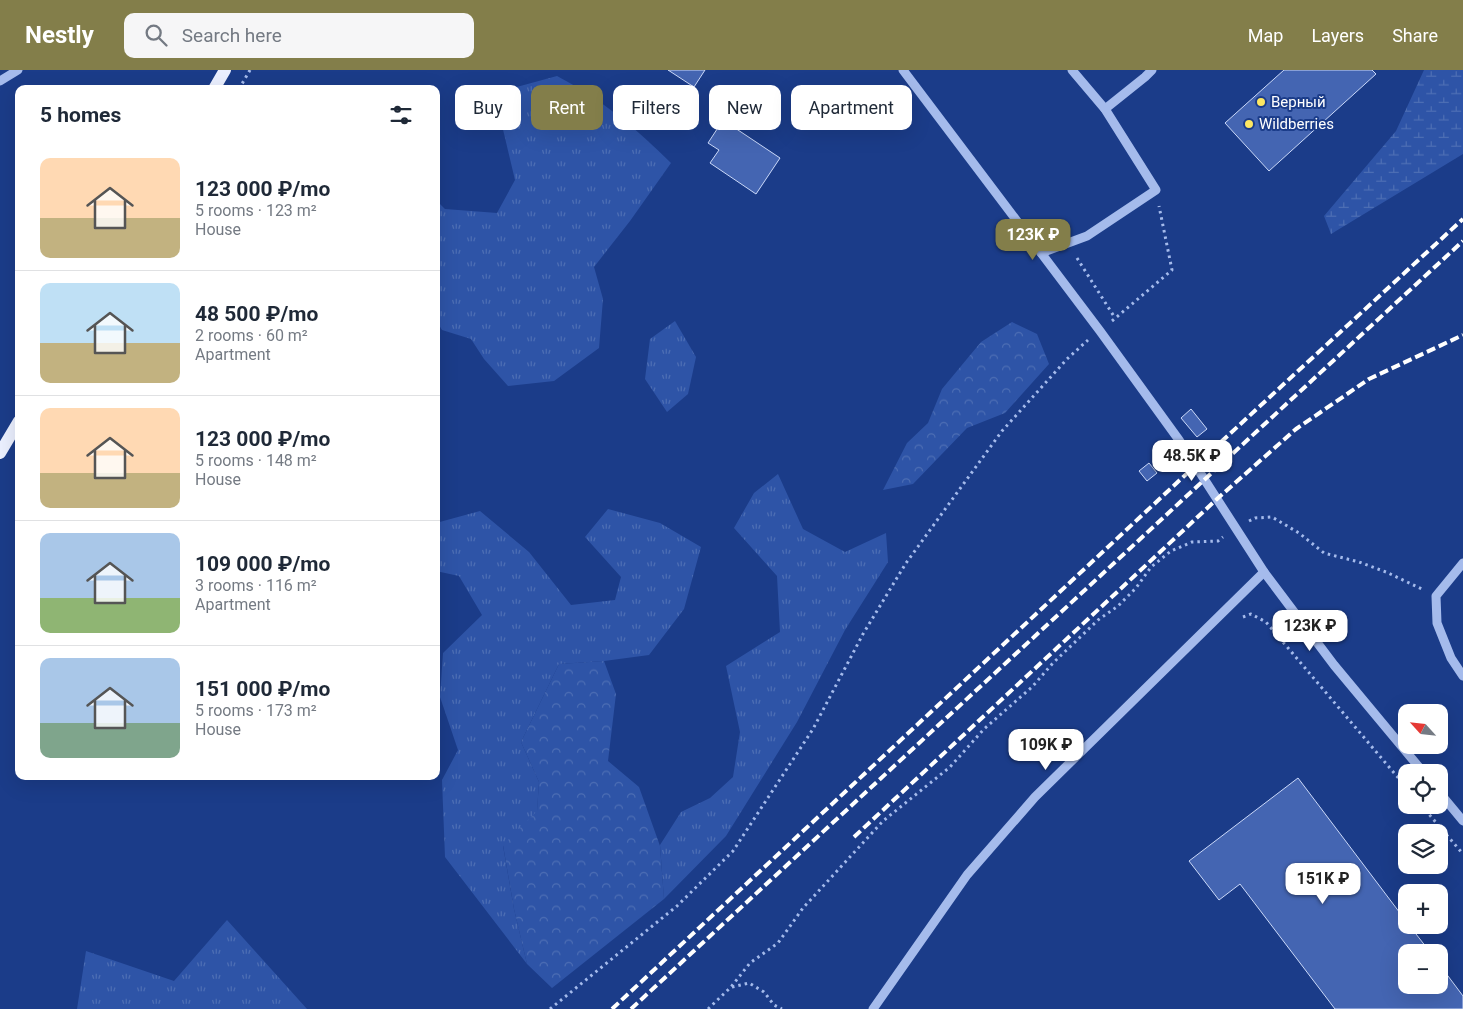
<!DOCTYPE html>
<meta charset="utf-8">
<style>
:root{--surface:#fff;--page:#f6f6f7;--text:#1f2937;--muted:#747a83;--line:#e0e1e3;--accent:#837e4a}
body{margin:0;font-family:Roboto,sans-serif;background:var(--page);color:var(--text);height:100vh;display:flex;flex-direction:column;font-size:19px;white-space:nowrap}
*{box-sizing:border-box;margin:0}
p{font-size:16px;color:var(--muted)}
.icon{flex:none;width:28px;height:28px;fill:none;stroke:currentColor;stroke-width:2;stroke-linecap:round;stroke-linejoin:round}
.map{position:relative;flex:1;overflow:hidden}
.sheet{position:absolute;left:15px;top:15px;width:425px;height:695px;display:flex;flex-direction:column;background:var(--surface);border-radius:10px;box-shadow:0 5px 20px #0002}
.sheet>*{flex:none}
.guide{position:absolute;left:455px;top:15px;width:475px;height:45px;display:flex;gap:10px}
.needle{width:32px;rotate:297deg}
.tools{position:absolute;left:1398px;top:634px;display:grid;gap:10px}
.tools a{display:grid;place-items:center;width:50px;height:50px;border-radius:10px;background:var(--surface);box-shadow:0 5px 20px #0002;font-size:25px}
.price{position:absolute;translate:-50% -42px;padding:0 11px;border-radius:10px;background:#fff;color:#222;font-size:16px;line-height:32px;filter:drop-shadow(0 1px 2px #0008)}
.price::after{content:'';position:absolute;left:50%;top:30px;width:15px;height:11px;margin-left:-8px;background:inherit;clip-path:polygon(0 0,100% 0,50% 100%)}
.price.selected{background:var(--accent);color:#fff}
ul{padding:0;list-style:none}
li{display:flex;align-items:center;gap:15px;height:125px;padding:0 25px}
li+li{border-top:1px solid var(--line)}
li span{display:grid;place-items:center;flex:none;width:140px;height:100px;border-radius:10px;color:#555}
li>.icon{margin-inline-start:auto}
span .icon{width:60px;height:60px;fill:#fffc;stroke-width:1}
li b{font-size:21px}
h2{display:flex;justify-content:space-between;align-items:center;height:60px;padding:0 25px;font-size:21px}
.pill{padding:0 18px;border-radius:10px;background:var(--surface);box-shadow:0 5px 20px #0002;font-size:18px;line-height:45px}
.pill.selected{background:var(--accent);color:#fff}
header{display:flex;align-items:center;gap:30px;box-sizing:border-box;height:70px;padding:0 25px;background:var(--accent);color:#fff}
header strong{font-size:24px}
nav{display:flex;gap:28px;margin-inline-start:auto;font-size:18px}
.search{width:350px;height:45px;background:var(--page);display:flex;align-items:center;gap:12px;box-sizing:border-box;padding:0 18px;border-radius:10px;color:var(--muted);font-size:19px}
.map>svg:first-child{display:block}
.grass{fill:url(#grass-tufts)}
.forest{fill:url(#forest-crowns)}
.wetland{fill:url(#wetland-marsh)}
.building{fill:#4465b2;stroke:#cbd9f9}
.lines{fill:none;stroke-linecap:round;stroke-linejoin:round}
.path{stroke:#a5bbec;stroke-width:3;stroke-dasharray:2.5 4;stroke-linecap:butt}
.minor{stroke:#a5bbec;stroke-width:9}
.major{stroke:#ebf0ff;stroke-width:12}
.rail{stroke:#fff;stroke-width:4;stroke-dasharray:9 4;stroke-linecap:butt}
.poi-dot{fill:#fde762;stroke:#1b3c89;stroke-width:2}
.labels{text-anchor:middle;stroke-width:4;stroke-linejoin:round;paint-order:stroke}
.poi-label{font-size:15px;fill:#fff;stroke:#1b3c89;text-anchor:start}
</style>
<header>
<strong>Nestly</strong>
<div class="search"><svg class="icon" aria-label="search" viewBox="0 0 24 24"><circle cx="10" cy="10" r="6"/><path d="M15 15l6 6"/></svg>Search here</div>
<nav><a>Map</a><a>Layers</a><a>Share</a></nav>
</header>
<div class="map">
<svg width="1463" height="939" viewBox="0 0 1463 939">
<defs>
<pattern id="grass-tufts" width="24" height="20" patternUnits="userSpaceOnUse" patternTransform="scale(1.25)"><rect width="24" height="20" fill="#2e54a7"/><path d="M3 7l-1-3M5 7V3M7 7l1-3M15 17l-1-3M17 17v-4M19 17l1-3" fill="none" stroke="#4d6eb4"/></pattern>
<pattern id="forest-crowns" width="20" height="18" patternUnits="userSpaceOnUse" patternTransform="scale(1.25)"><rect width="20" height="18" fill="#2e54a7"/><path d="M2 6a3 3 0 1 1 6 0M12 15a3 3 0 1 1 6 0" fill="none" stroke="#4d6eb4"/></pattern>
<pattern id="wetland-marsh" width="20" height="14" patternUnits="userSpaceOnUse" patternTransform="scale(1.25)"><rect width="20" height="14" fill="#2e54a7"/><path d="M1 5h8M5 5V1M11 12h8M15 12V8" fill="none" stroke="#4d6eb4"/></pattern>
</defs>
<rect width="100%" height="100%" fill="#1b3c89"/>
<g class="grass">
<path d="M557,6c43,22 80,53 114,87l-41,58 -36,46 9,32 -4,49 -45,33 -46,5 -24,-27 -13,-20 -29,-9 -6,-10v-120l9,9 52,4 18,-33 -14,-59 12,-33z"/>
<path d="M675,251l21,36 -8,37 -21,18 -22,-33 5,-40z"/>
<path d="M778,404l25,55 42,23 41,-19 2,29 -43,68 -48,92 -71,114 -62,63 -4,-54 21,-33 29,-14 23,-21 7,-45 -14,-66 54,-34 -3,-56 -43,-48 20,-35z"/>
<path d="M608,439l52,14 41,24 -17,62 -35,46 -45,6 -45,3 -38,78 18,40 -2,30 -34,34 11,63 13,55 -82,-107 -3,-77 16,-30 -18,-53 3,-44 39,-38 -23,-39 -23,-5v-48l44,-12 49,41 42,53 44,-5 6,-23 -36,-40z"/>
<path d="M227,850l80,89h-230l9,-58 88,30z"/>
</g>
<g class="forest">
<path d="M1012,252l25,12 12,30 -44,49 -38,15 -54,56 -30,6 24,-47 21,-20 14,-34 39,-47z"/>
<path d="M604,591l12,33 -8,67 31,26 21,59 4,53 -112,89 -25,-24 -13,-55 -11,-64 34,-34 2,-29 -18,-40 38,-78z"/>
</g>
<path class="wetland" d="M1424,0h39v84l-132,80 -7,-18 72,-85z"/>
<g class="building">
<path d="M668,0h37l-11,17z"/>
<path d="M1284,0h88l4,4 -107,97 -44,-48z"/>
<path d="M723,50l57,38 -24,36 -46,-31 9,-13 -11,-7z"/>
<path d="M1191,339l16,20 -10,8 -16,-19z"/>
<path d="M1149,393l8,10 -10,8 -8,-10z"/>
<path d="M1298,708l108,143v4h3l21,27h-24v33h33v-21l24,32v13h-128l-95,-125 -21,16 -30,-39z"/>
</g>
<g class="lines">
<g class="path">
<path d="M239,19l11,-19"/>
<path d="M1077,188l38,60"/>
<path d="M1112,251l60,-51 -13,-64"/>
<path d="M1249,451l6,-3 17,-1 27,16 25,20 35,9 27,10 36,17"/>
<path d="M1243,547l8,-3 15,8 140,165"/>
<path d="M1421,735l42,49"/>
<path d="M732,917l17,-4 15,9 10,13 8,4"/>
<path d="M550,939l127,-103 56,-55 80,-122 50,-95 43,-71 96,-132 65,-72 21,-19"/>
<path d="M708,939l23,-22 19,-24 28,-20 25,-35 80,-87 67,-54 34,-38 48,-42 21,-24 45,-43 20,-14 18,-18 15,-21 20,-16 21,-9 26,-1 5,-4"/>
</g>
<g class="minor">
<path d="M903,0l197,261 79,109 85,132 70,93 89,107"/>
<path d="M0,11l18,-11"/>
<path d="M1105,39l40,-32 7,-7"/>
<path d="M1041,183l46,-17 69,-46 -51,-81 -33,-39"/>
<path d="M1463,493l-27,33 1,27 14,35 12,18"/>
<path d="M1439,722l24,29"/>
<path d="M873,939l94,-134 68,-78 229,-225"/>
</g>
<g class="major">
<path d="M214,19l11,-19"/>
<path d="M0,383l19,-32"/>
</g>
<g class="rail">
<path d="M854,767l363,-338 79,-70 73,-50 94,-44"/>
<path d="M612,939l584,-544 267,-246"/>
<path d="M631,939l832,-768"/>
</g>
</g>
<g class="poi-dot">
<circle cx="1261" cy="32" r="5"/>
<circle cx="1249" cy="54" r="5"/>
</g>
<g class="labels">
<g class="poi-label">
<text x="1271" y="37">Верный</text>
<text x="1259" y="59">Wildberries</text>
</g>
</g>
</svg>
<div class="tools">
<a><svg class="needle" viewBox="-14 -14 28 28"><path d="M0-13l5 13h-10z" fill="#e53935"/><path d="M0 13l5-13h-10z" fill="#747a83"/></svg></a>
<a><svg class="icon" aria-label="locate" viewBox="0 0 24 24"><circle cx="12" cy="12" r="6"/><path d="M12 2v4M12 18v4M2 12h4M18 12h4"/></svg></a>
<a><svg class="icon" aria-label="layers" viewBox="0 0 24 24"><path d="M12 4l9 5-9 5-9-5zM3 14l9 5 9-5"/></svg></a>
<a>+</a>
<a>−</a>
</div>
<b class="price selected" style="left:1033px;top:191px">123K ₽</b>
<b class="price" style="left:1192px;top:412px">48.5K ₽</b>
<b class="price" style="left:1310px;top:582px">123K ₽</b>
<b class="price" style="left:1046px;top:701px">109K ₽</b>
<b class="price" style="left:1323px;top:835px">151K ₽</b>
<div class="guide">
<a class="pill">Buy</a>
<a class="pill selected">Rent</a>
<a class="pill">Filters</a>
<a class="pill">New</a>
<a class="pill">Apartment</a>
</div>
<section class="sheet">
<h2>5 homes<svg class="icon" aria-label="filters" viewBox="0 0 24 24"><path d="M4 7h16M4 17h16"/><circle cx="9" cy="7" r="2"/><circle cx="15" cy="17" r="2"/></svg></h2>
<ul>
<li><span style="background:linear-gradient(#ffd9b3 60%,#c2b280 0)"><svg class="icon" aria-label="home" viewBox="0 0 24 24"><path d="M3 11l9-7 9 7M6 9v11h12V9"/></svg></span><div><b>123 000 ₽/mo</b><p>5 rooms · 123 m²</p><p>House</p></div></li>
<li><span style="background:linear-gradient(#bfe0f5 60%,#c2b280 0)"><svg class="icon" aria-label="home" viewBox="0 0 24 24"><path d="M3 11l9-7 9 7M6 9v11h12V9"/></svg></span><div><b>48 500 ₽/mo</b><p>2 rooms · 60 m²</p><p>Apartment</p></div></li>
<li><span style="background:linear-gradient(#ffd9b3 65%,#c2b280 0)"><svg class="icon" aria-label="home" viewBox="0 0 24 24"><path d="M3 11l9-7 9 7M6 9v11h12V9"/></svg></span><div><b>123 000 ₽/mo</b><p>5 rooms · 148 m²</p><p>House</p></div></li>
<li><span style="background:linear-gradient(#a9c7e8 65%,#8fb573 0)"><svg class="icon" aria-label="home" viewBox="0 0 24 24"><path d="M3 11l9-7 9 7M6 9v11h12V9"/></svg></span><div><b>109 000 ₽/mo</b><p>3 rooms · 116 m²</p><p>Apartment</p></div></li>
<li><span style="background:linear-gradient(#a9c7e8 65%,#7fa58c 0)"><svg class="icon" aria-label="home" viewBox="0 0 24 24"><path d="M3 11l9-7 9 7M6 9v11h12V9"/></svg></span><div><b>151 000 ₽/mo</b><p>5 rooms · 173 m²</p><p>House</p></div></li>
</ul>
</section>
</div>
